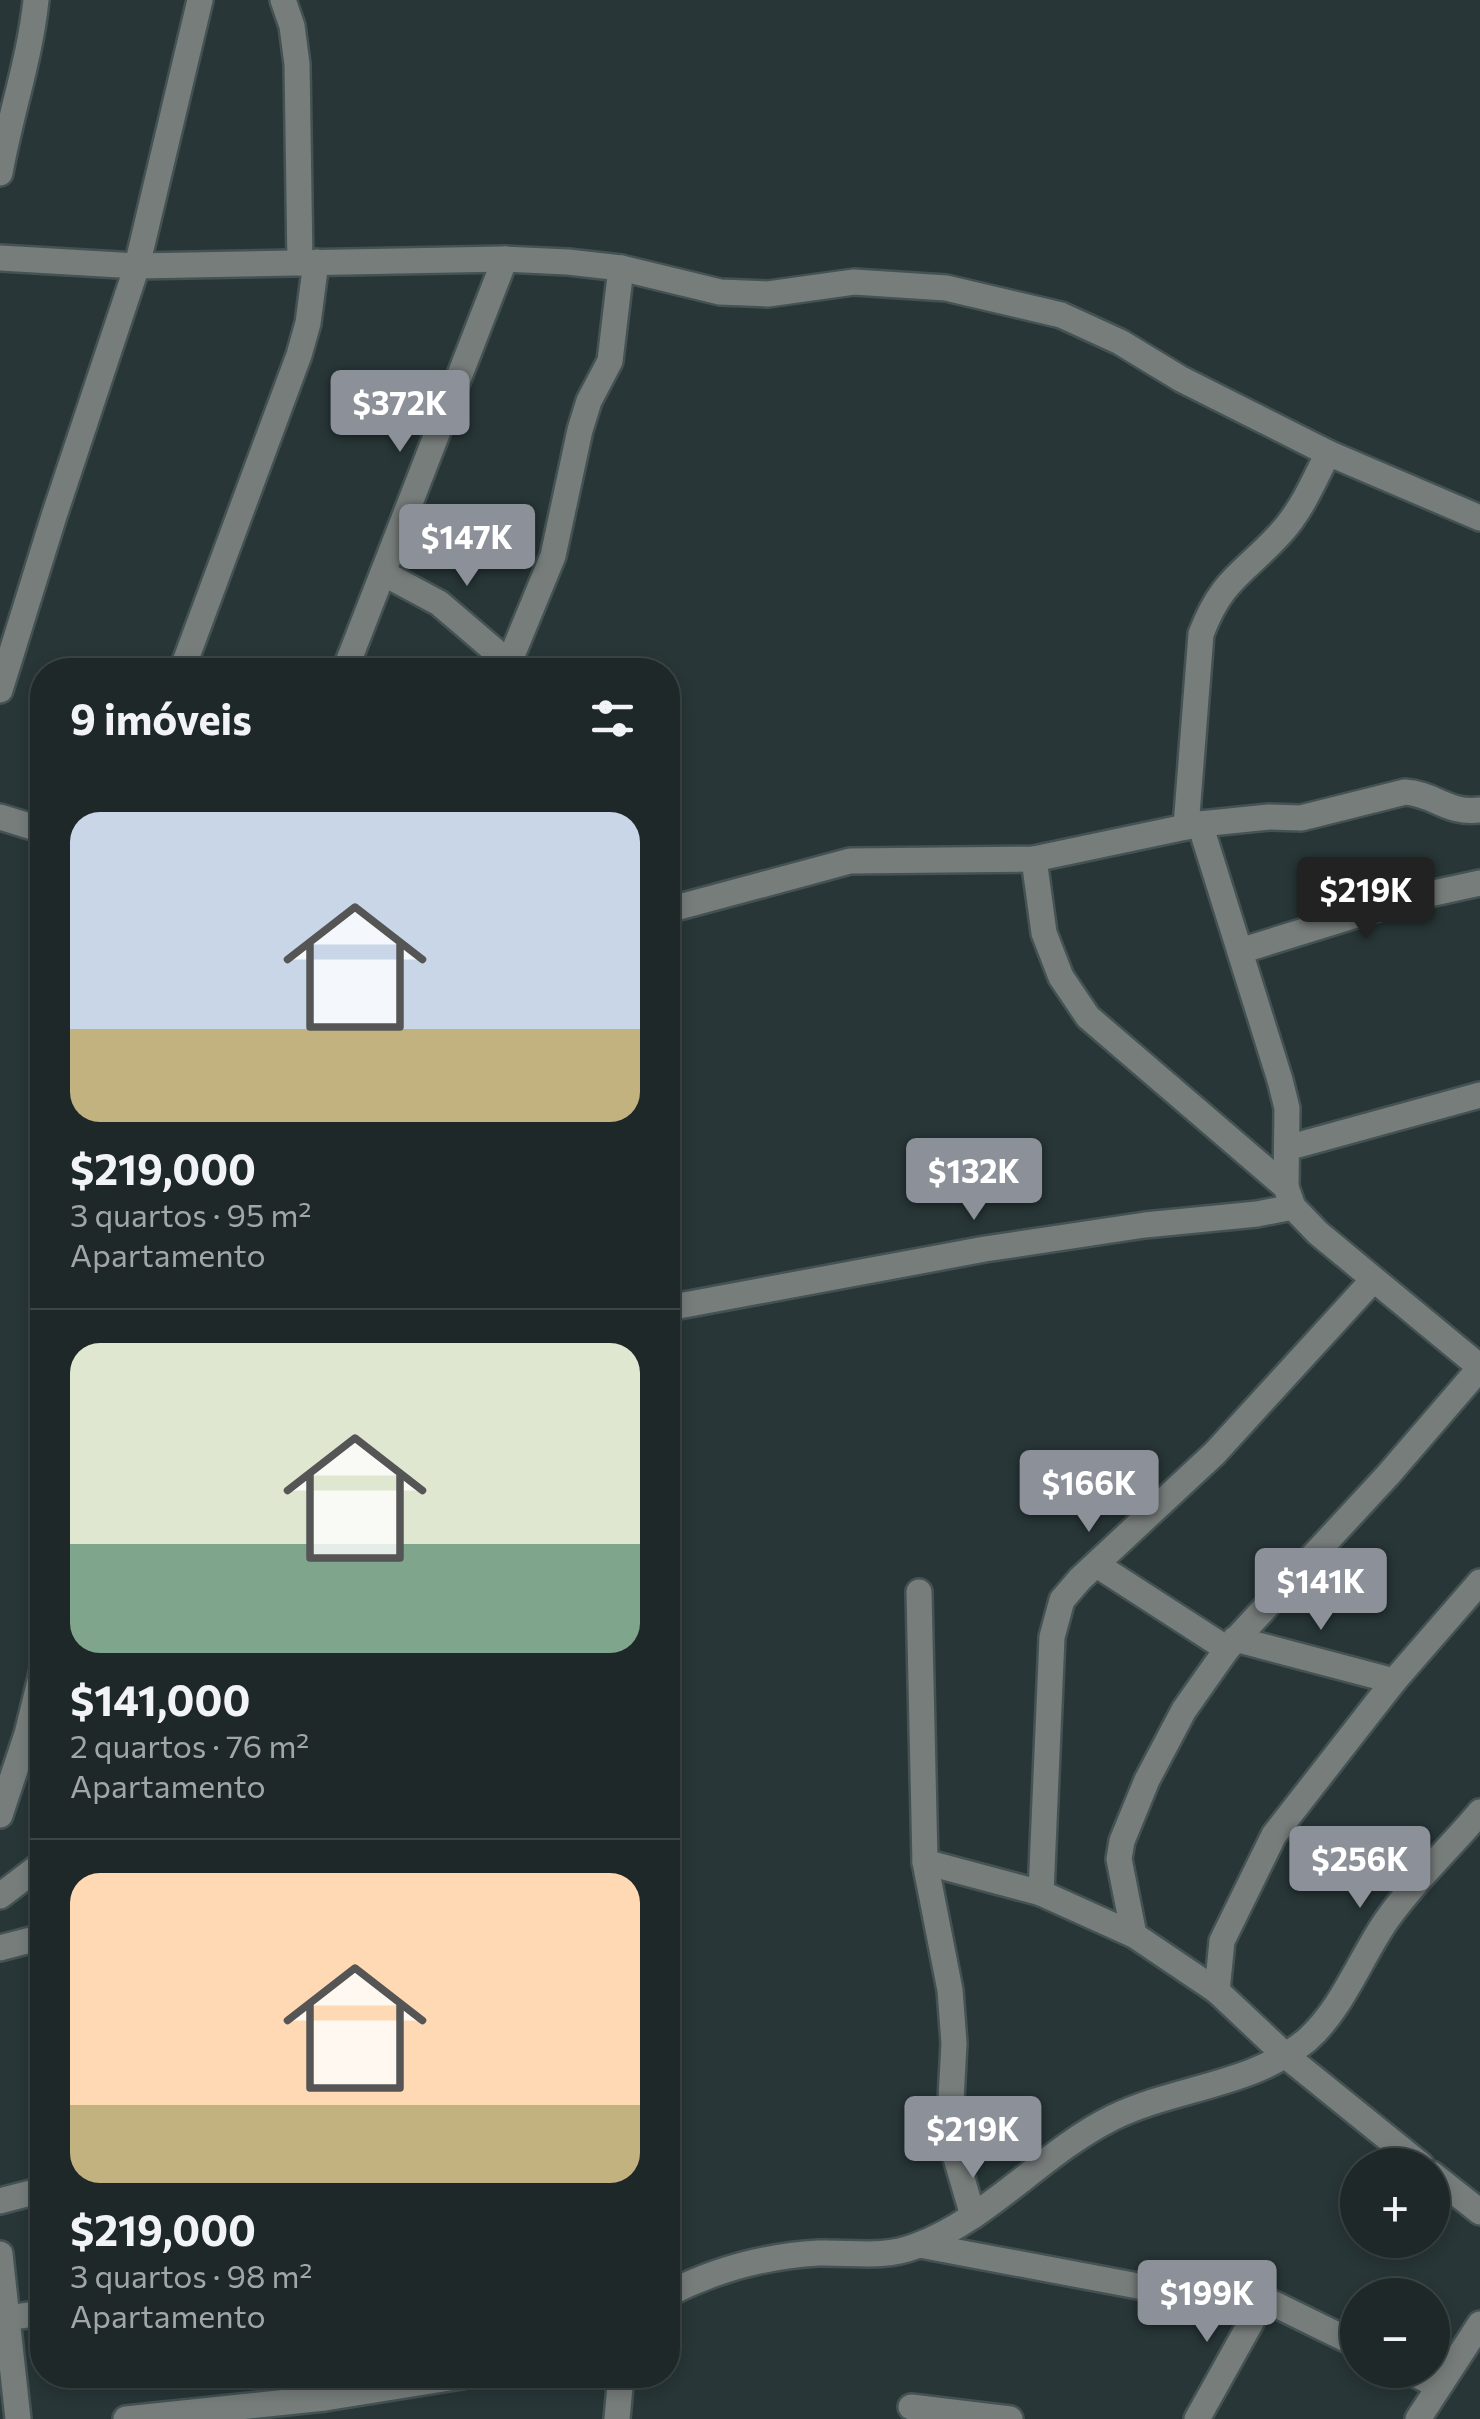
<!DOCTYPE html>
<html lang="pt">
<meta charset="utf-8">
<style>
:root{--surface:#1e2829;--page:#263031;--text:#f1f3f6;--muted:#a1a6a8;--line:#3c4446;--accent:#8c9099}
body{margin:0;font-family:Commissioner,sans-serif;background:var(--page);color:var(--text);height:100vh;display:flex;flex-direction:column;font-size:38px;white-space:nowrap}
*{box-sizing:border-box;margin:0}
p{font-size:32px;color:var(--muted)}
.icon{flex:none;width:55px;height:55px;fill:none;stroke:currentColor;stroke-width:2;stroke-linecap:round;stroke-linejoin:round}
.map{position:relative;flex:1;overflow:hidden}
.drawer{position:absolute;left:30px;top:658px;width:650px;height:1730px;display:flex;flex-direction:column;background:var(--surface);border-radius:40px;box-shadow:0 5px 15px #0003,0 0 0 2px var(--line)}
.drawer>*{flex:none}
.controls{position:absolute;left:1340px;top:2148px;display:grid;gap:20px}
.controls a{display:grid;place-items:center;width:110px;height:110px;border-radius:50%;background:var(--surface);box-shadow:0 5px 15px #0003,0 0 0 2px var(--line);font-size:50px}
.price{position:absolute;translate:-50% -85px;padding:0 22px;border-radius:10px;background:var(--accent);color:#fff;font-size:32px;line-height:65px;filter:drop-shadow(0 2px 5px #0008)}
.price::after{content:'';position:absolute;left:50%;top:60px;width:30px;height:22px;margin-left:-15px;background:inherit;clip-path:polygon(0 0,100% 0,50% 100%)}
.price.active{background:#222;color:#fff}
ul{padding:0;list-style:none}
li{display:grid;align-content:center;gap:20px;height:530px;padding:0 40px}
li+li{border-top:2px solid var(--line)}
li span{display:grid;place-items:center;height:310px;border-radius:30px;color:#555}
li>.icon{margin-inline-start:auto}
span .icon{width:180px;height:180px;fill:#fffc;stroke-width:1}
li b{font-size:42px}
h2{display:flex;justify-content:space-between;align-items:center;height:120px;padding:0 40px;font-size:42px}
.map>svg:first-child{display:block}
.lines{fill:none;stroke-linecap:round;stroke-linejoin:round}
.minor-casing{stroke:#445253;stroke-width:30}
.minor{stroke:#777d7b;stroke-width:25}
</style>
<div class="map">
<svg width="1480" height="2419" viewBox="0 0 1480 2419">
<rect width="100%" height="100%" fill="#283637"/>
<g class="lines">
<defs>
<g id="minor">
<path d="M283,0l9,26 5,38 3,199"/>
<path d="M0,173c10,-58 30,-114 36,-173"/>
<path d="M0,258l137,8 368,-7 63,3 53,6 99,24 48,2 86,-12 92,6 115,27 59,27 61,37 147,74 152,65"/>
<path d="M383,573l56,30 69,59"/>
<path d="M182,670l117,-315 9,-32 8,-61"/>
<path d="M345,670l160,-411"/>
<path d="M506,670l47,-114 27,-126 9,-29 21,-40 11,-93"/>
<path d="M0,690l54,-174 83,-250 63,-266"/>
<path d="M0,817l42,13"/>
<path d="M1200,824l80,256 7,28 -1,79"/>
<path d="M1186,827l15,-193c21,-55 41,-59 78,-99 22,-23 35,-54 49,-82"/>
<path d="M1034,859l10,74 17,44 27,40 198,170 7,20 25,26 162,134"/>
<path d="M668,910l182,-49 184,-2 166,-35 69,-7 32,1 104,-26c30,2 42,22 75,18"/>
<path d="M1240,951l171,-53 69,-15"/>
<path d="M1287,1148l193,-53"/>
<path d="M668,1308l317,-59 160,-24 112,-11 36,-7"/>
<path d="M1097,1565l130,84"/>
<path d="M919,1592l6,270 25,128 4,53 -4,75 4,33 19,65"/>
<path d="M1235,1639l159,42"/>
<path d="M0,1815l27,-81 15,-61"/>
<path d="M925,1862l116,31 93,42 83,56 68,64 136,110"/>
<path d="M1041,1893l11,-256 10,-37 18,-21 135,-126 158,-173"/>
<path d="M0,1896l42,-32"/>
<path d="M1134,1935l-15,-76 3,-18 25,-61 37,-70 43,-61 161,-174 92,-107"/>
<path d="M0,1948l42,-11"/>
<path d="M1217,1991l5,-50 52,-106 120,-154 86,-99"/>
<path d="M1432,2174l48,38"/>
<path d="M0,2201l42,-11"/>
<path d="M920,2245l255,48 64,-1 25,7 94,46"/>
<path d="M0,2254l18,165"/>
<path d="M668,2294c48,-25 97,-38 151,-41 34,-1 64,6 97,-7 73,-27 126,-93 196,-128 63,-31 140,-32 195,-78 35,-31 53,-81 79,-119 27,-39 64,-73 94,-109"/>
<path d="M7,2318l35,-5"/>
<path d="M1407,2370l32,16"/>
<path d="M911,2407l99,12"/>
<path d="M126,2419l199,-21 143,-23"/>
<path d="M617,2419l4,-44"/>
<path d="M1197,2419l67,-120"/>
<path d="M1418,2419l62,-95"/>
</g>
</defs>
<use href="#minor" class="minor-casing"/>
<use href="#minor" class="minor"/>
</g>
</svg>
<div class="controls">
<a>+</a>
<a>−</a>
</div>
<b class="price" style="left:400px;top:455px">$372K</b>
<b class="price" style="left:467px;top:589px">$147K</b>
<b class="price active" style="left:1366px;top:942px">$219K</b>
<b class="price" style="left:974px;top:1223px">$132K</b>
<b class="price" style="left:1089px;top:1535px">$166K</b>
<b class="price" style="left:1321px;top:1633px">$141K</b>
<b class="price" style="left:1360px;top:1911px">$256K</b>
<b class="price" style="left:973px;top:2181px">$219K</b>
<b class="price" style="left:1207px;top:2345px">$199K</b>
<section class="drawer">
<h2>9 imóveis<svg class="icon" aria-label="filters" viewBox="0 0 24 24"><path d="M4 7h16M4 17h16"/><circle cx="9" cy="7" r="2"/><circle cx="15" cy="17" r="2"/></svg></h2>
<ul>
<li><span style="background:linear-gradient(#c9d6e8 70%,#c2b280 0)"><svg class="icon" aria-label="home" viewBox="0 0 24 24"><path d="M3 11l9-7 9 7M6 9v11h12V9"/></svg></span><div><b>$219,000</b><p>3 quartos · 95 m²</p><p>Apartamento</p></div></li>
<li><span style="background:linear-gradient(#dfe7d0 65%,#7fa58c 0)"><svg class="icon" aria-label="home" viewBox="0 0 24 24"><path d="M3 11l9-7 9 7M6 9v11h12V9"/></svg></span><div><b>$141,000</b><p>2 quartos · 76 m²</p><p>Apartamento</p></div></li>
<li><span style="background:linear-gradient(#ffd9b3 75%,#c2b280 0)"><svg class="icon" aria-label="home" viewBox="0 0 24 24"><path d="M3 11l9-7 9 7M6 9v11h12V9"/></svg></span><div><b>$219,000</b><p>3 quartos · 98 m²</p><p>Apartamento</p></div></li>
</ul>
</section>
</div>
